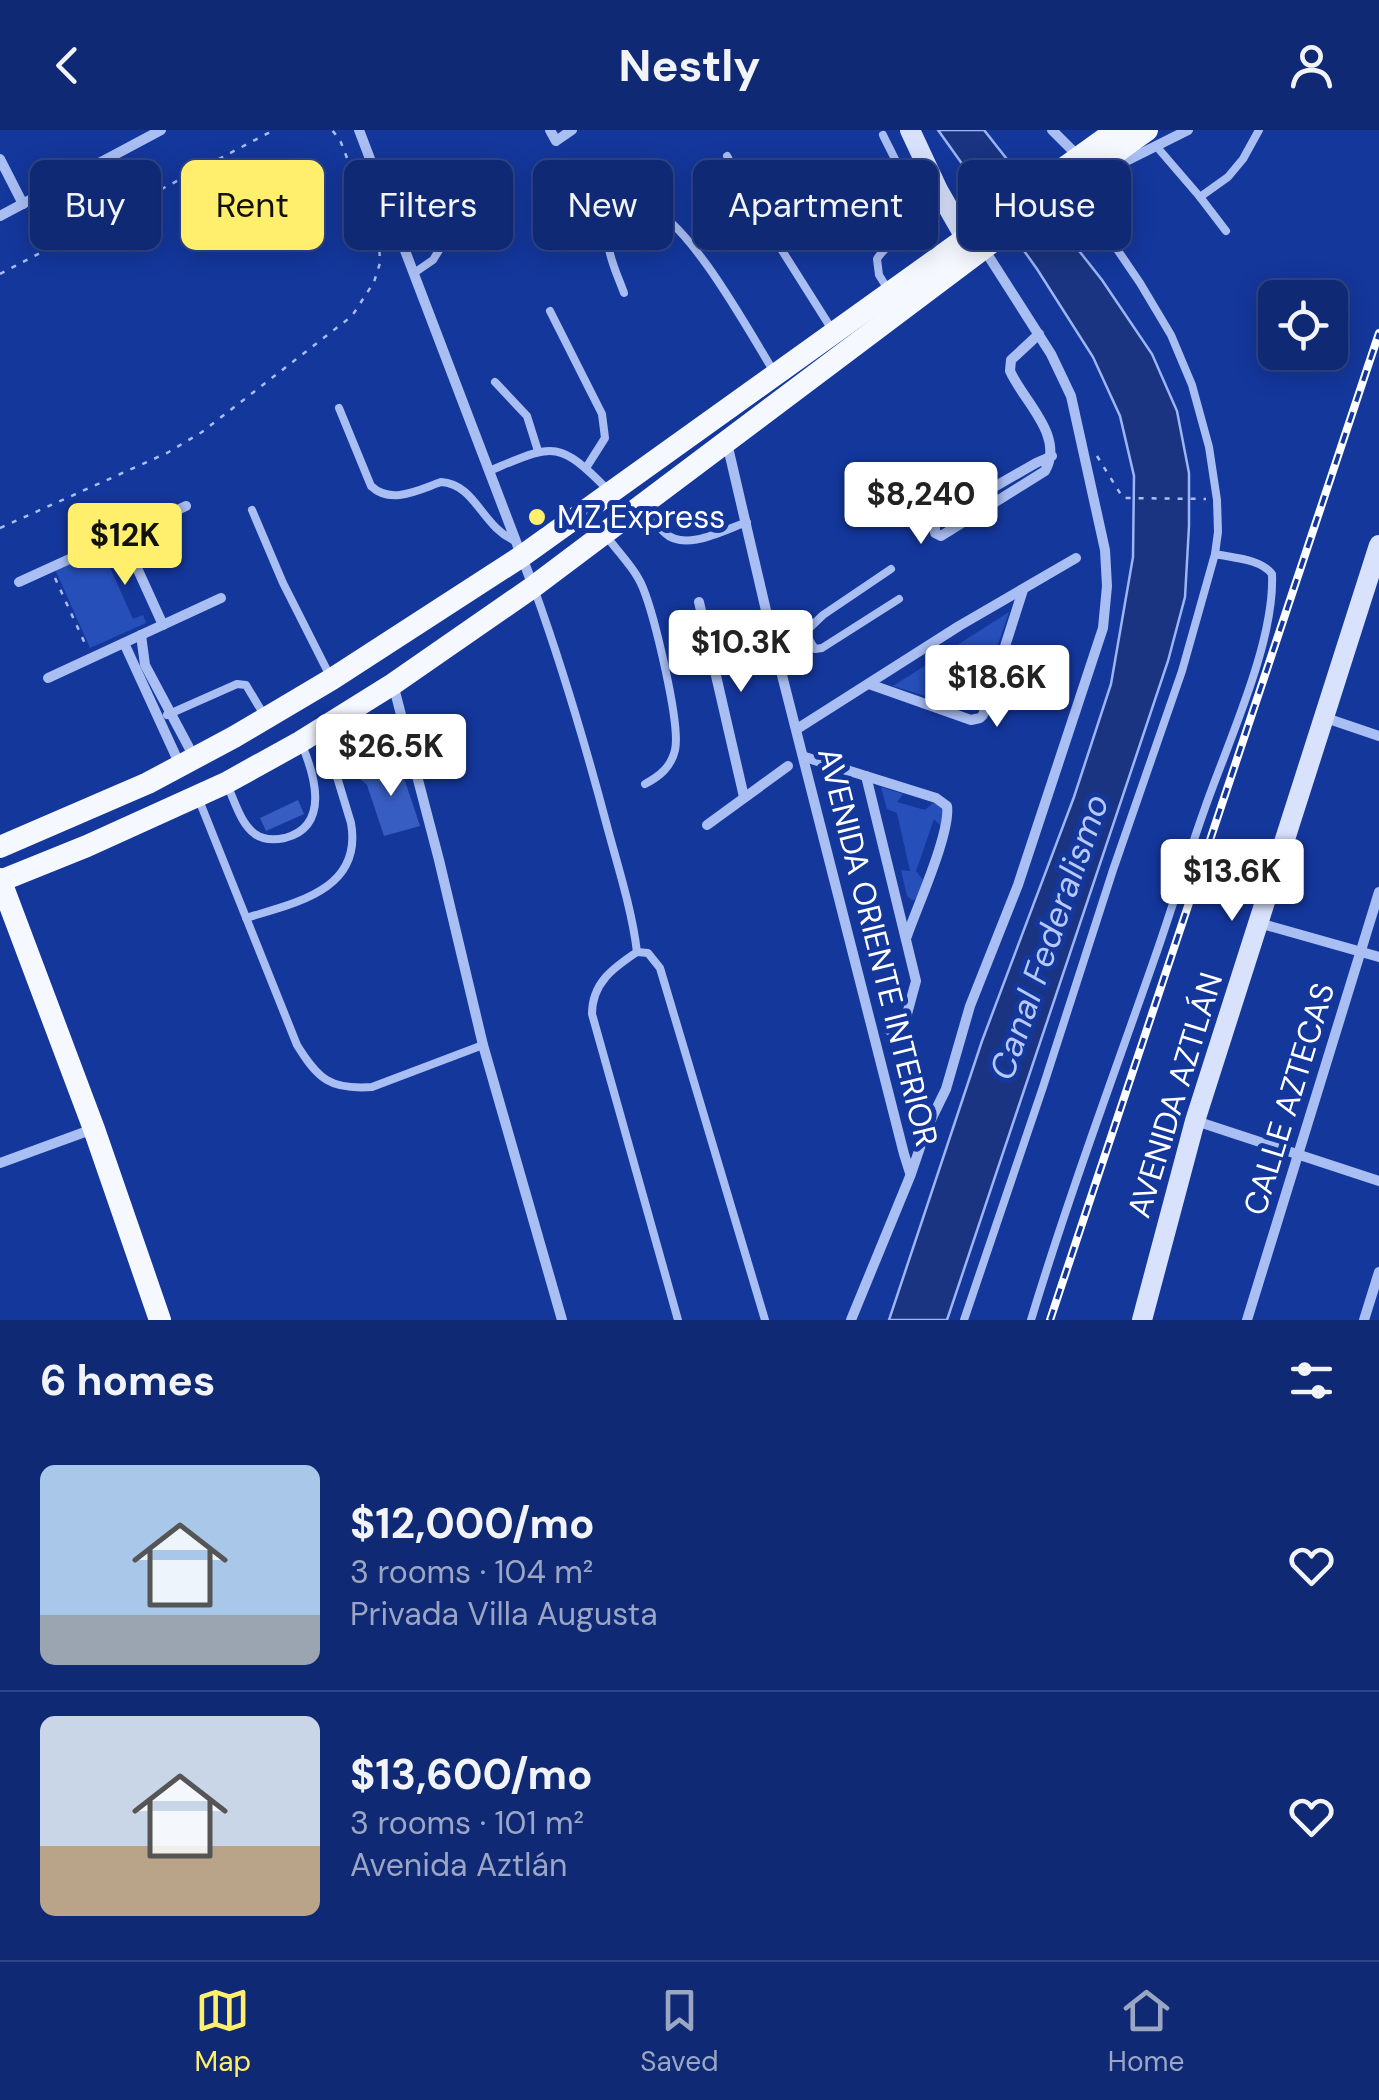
<!DOCTYPE html>
<meta charset="utf-8">
<style>
:root{--surface:#0f2975;--page:#1d357d;--text:#f1f3f6;--muted:#9ba6c5;--line:#2f4587;--accent:#ffef6c}
body{margin:0;font-family:"DM Sans",sans-serif;background:var(--page);color:var(--text);height:100vh;display:flex;flex-direction:column;font-size:38px;white-space:nowrap}
*{box-sizing:border-box;margin:0}
p{font-size:32px;color:var(--muted)}
.icon{flex:none;width:55px;height:55px;fill:none;stroke:currentColor;stroke-width:2;stroke-linecap:round;stroke-linejoin:round}
.map{position:relative;height:1190px;overflow:hidden}
.details{display:flex;flex-direction:column;background:var(--surface);flex:1}
.details>*{flex:none}
.top-card{position:absolute;left:30px;top:30px;width:1320px;height:90px;display:flex;gap:20px}
.tools{position:absolute;left:1258px;top:150px;display:grid;gap:20px}
.tools a{display:grid;place-items:center;width:90px;height:90px;border-radius:15px;background:var(--surface);box-shadow:0 5px 25px #0003,0 0 0 2px var(--line);font-size:50px}
.price{position:absolute;translate:-50% -85px;padding:0 22px;border-radius:10px;background:#fff;color:#222;font-size:32px;line-height:65px;filter:drop-shadow(0 2px 5px #0008)}
.price::after{content:'';position:absolute;left:50%;top:60px;width:30px;height:22px;margin-left:-15px;background:inherit;clip-path:polygon(0 0,100% 0,50% 100%)}
.price.current{background:var(--accent);color:#111}
ul{padding:0;list-style:none}
li{display:flex;align-items:center;gap:30px;height:250px;padding:0 40px}
li+li{border-top:2px solid var(--line)}
li span{display:grid;place-items:center;flex:none;width:280px;height:200px;border-radius:15px;color:#555}
li>.icon{margin-inline-start:auto}
span .icon{width:120px;height:120px;fill:#fffc;stroke-width:1}
li b{font-size:42px}
h2{display:flex;justify-content:space-between;align-items:center;height:120px;padding:0 40px;font-size:42px}
.chip{padding:0 35px;border-radius:15px;background:var(--surface);box-shadow:0 5px 25px #0003,0 0 0 2px var(--line);font-size:35px;line-height:90px}
.chip.current{background:var(--accent);color:#111}
header{display:flex;justify-content:space-between;align-items:center;height:130px;padding:0 40px;background:var(--surface);font-size:45px;font-weight:700}
.menu{display:flex;justify-content:space-around;align-items:center;height:140px;border-top:2px solid var(--line);background:var(--surface);font-size:28px;color:var(--muted)}
.menu a{display:grid;justify-items:center;gap:5px}
.menu .current{color:var(--accent)}
.map>svg:first-child{display:block}
.green{fill:#274fba}
.water{fill:#1a3482;stroke:#9bb5f6;stroke-width:2.5}
.building{fill:#385dc2}
.lines{fill:none;stroke-linecap:round;stroke-linejoin:round}
.path{stroke:#a9bef3;stroke-width:2.5;stroke-dasharray:5 8;stroke-linecap:butt}
.lane{stroke:#a9bef3;stroke-width:8}
.street{stroke:#a9bef3;stroke-width:10}
.secondary{stroke:#d9e2fd;stroke-width:20}
.primary{stroke:#f6f8ff;stroke-width:22}
.rail-casing{stroke:#fff;stroke-width:8}
.rail{stroke:#14379c;stroke-width:4;stroke-dasharray:11;stroke-linecap:butt}
.poi-dot{fill:#ffef6c;stroke:#14379c;stroke-width:4}
.labels{text-anchor:middle;stroke-width:10;stroke-linejoin:round;paint-order:stroke}
.poi-label{font-size:32px;fill:#fff;stroke:#14379c;text-anchor:start}
.street-label{font-size:32px;fill:#fff;stroke:#14379c}
.water-label{font-size:35px;font-style:italic;fill:#b6c9fa;stroke:#14379c}
</style>
<header><svg class="icon" aria-label="back" viewBox="0 0 24 24"><path d="M15 5l-7 7 7 7"/></svg>Nestly<svg class="icon" aria-label="person" viewBox="0 0 24 24"><circle cx="12" cy="8" r="4"/><path d="M4 21q1-7 8-7t8 7"/></svg></header>
<div class="map">
<svg width="1379" height="1190" viewBox="0 0 1379 1190">
<rect width="100%" height="100%" fill="#14379c"/>
<g class="green">
<path d="M110,415l2,5 -8,4 29,65 10,-4 3,8 -56,25 -35,-79z"/>
<path d="M1009,482l-34,99 -82,-25z"/>
<path d="M881,657l22,7 -6,8 28,8 8,-7 13,4 -5,19 -7,-7 -18,52 7,9 -5,19 -6,1 -5,-4 -6,-26 9,1 -13,-58 -10,-4z"/>
</g>
<path class="water" d="M938,0h46l118,150 50,74 25,57 12,62v53l-4,71 -17,64 -221,659h-58l93,-279 92,-244 37,-113 22,-127 1,-81 -14,-60 -27,-59 -56,-88z"/>
<g class="building">
<path d="M399,633l21,63 -36,10 -17,-51 -11,-10z"/>
<path d="M298,670l6,14 -38,17 -6,-13z"/>
</g>
<g class="lines">
<g class="path">
<path d="M0,144l274,-144"/>
<path d="M1097,326l26,42 83,1"/>
<path d="M0,398l167,-75 35,-21 150,-116 22,-34 6,-19 -1,-23 -39,-100 -8,-10"/>
<path d="M55,448l32,70"/>
</g>
<g class="lane">
<path d="M883,5c12,26 38,65 21,94 -7,12 -20,18 -27,30l2,16 10,16"/>
<path d="M1157,17l43,50 26,34"/>
<path d="M727,26l25,47 79,125"/>
<path d="M411,32l30,85 -8,13 -19,13"/>
<path d="M1200,67l28,-20 15,-18 16,-29"/>
<path d="M624,163c-8,-23 -29,-60 -5,-80 8,-6 19,-9 29,-6 41,14 102,126 126,165"/>
<path d="M550,181l52,103 3,24 -19,30"/>
<path d="M495,252l32,34 11,35"/>
<path d="M339,278l32,78c20,19 47,4 70,-4 35,2 41,46 75,59"/>
<path d="M489,341c63,-26 68,-33 118,18"/>
<path d="M644,378c7,8 13,18 21,25 20,19 59,-3 82,-11"/>
<path d="M252,380l31,73 48,95"/>
<path d="M607,407c12,16 29,33 36,51 11,27 38,136 32,162 -4,17 -15,26 -30,34"/>
<path d="M535,461c28,78 51,156 72,235 11,41 25,84 30,126"/>
<path d="M805,503l10,16 7,-1 77,-49"/>
<path d="M776,521l24,-14 23,-22 68,-46"/>
<path d="M167,585l70,-31 9,1 18,30"/>
<path d="M330,624l75,-21"/>
<path d="M228,657c7,15 13,37 27,47 8,6 20,6 30,4 45,-12 30,-62 17,-93"/>
<path d="M199,670l98,245c21,34 33,45 75,42l111,-42"/>
<path d="M246,788c49,-15 117,-28 105,-95l-28,-92"/>
<path d="M637,822c-24,16 -45,31 -45,62l86,306"/>
<path d="M637,822l11,1 12,15 105,352"/>
<path d="M964,1190l79,-233 70,-217 69,-199 33,-117 3,-22 -1,-32 -8,-53 -17,-62 -21,-50 -31,-52 -66,-97"/>
<path d="M1031,1190c37,-122 81,-240 123,-360 18,-51 33,-102 51,-152 23,-66 70,-166 67,-234 -11,-15 -38,-16 -57,-20"/>
</g>
<g class="street">
<path d="M359,0l174,456"/>
<path d="M550,0l6,11 16,-11"/>
<path d="M1052,0l26,26"/>
<path d="M0,29l23,45"/>
<path d="M1107,37l15,-4 66,-33"/>
<path d="M0,86l161,-86"/>
<path d="M1039,204l-28,26 -1,11c14,31 55,65 35,100l-104,65 -6,-3v-12l101,-58 16,-7"/>
<path d="M727,313l44,189 133,522 6,19"/>
<path d="M122,405l41,90"/>
<path d="M19,452l167,-76"/>
<path d="M699,472l45,195"/>
<path d="M141,505l4,30 49,92"/>
<path d="M124,513l56,122"/>
<path d="M710,519l61,-17"/>
<path d="M48,548l173,-80"/>
<path d="M393,554l46,176 44,185 79,275"/>
<path d="M869,554l102,36 9,-2 3,-3 40,-125"/>
<path d="M1323,587l56,19"/>
<path d="M797,599l162,-103 117,-68"/>
<path d="M805,627l131,41 11,8c4,26 -30,101 -40,130"/>
<path d="M866,646l50,205 -12,44 -15,5"/>
<path d="M707,695l81,-59"/>
<path d="M1259,793l120,34"/>
<path d="M1196,991l183,60"/>
<path d="M0,1033l93,-34"/>
<path d="M851,1190l60,-146 15,-44 20,-41 24,-83 48,-121 85,-257 4,-42 -2,-36 -34,-154 -20,-42 -67,-105"/>
<path d="M1247,1190l132,-428"/>
<path d="M1364,1190l15,-48"/>
</g>
<g class="secondary">
<path d="M910,0l28,60 28,49"/>
<path d="M1142,1190l53,-199 184,-576"/>
</g>
<g class="primary">
<path d="M0,717l148,-64 86,-46 98,-58 190,-123 595,-426"/>
<path d="M0,749l94,250 66,191"/>
<path d="M0,751l87,-35 139,-63 74,-41 93,-58 140,-97 471,-354 143,-103"/>
</g>
<defs>
<path id="rail" d="M1050,1190l329,-987"/>
</defs>
<use href="#rail" class="rail-casing"/>
<use href="#rail" class="rail"/>
</g>
<circle class="poi-dot" cx="537" cy="387" r="10"/>
<g class="labels">
<g class="poi-label">
<text x="557" y="398">MZ Express</text>
</g>
<g class="street-label">
<text transform="translate(878 817) rotate(76)" y="11">AVENIDA ORIENTE INTERIOR</text>
<text transform="translate(1175 965) rotate(-73)" y="11">AVENIDA AZTLÁN</text>
<text transform="translate(1289 969) rotate(-73)" y="11">CALLE AZTECAS</text>
</g>
<g class="water-label">
<text transform="translate(1049 807) rotate(-71)" y="12">Canal Federalismo</text>
</g>
</g>
</svg>
<div class="tools">
<a><svg class="icon" aria-label="locate" viewBox="0 0 24 24"><circle cx="12" cy="12" r="6"/><path d="M12 2v4M12 18v4M2 12h4M18 12h4"/></svg></a>
</div>
<b class="price" style="left:921px;top:417px">$8,240</b>
<b class="price current" style="left:125px;top:458px">$12K</b>
<b class="price" style="left:741px;top:565px">$10.3K</b>
<b class="price" style="left:997px;top:600px">$18.6K</b>
<b class="price" style="left:391px;top:669px">$26.5K</b>
<b class="price" style="left:1232px;top:794px">$13.6K</b>
<div class="top-card">
<a class="chip">Buy</a>
<a class="chip current">Rent</a>
<a class="chip">Filters</a>
<a class="chip">New</a>
<a class="chip">Apartment</a>
<a class="chip">House</a>
</div>
</div>
<section class="details">
<h2>6 homes<svg class="icon" aria-label="filters" viewBox="0 0 24 24"><path d="M4 7h16M4 17h16"/><circle cx="9" cy="7" r="2"/><circle cx="15" cy="17" r="2"/></svg></h2>
<ul>
<li><span style="background:linear-gradient(#a9c7e8 75%,#9aa5b1 0)"><svg class="icon" aria-label="home" viewBox="0 0 24 24"><path d="M3 11l9-7 9 7M6 9v11h12V9"/></svg></span><div><b>$12,000/mo</b><p>3 rooms · 104 m²</p><p>Privada Villa Augusta</p></div><svg class="icon" aria-label="heart" viewBox="0 0 24 24"><path d="M12 20l-8-8c-3-5 5-10 8-4 3-6 11-1 8 4z"/></svg></li>
<li><span style="background:linear-gradient(#c9d6e8 65%,#b9a48a 0)"><svg class="icon" aria-label="home" viewBox="0 0 24 24"><path d="M3 11l9-7 9 7M6 9v11h12V9"/></svg></span><div><b>$13,600/mo</b><p>3 rooms · 101 m²</p><p>Avenida Aztlán</p></div><svg class="icon" aria-label="heart" viewBox="0 0 24 24"><path d="M12 20l-8-8c-3-5 5-10 8-4 3-6 11-1 8 4z"/></svg></li>
</ul>
</section>
<nav class="menu">
<a class="current"><svg class="icon" aria-label="map" viewBox="0 0 24 24"><path d="M3 6l6-2 6 2 6-2v14l-6 2-6-2-6 2zM9 4v14M15 6v14"/></svg>Map</a>
<a><svg class="icon" aria-label="saved" viewBox="0 0 24 24"><path d="M7 4h10v16l-5-4-5 4z"/></svg>Saved</a>
<a><svg class="icon" aria-label="home" viewBox="0 0 24 24"><path d="M3 11l9-7 9 7M6 9v11h12V9"/></svg>Home</a>
</nav>
